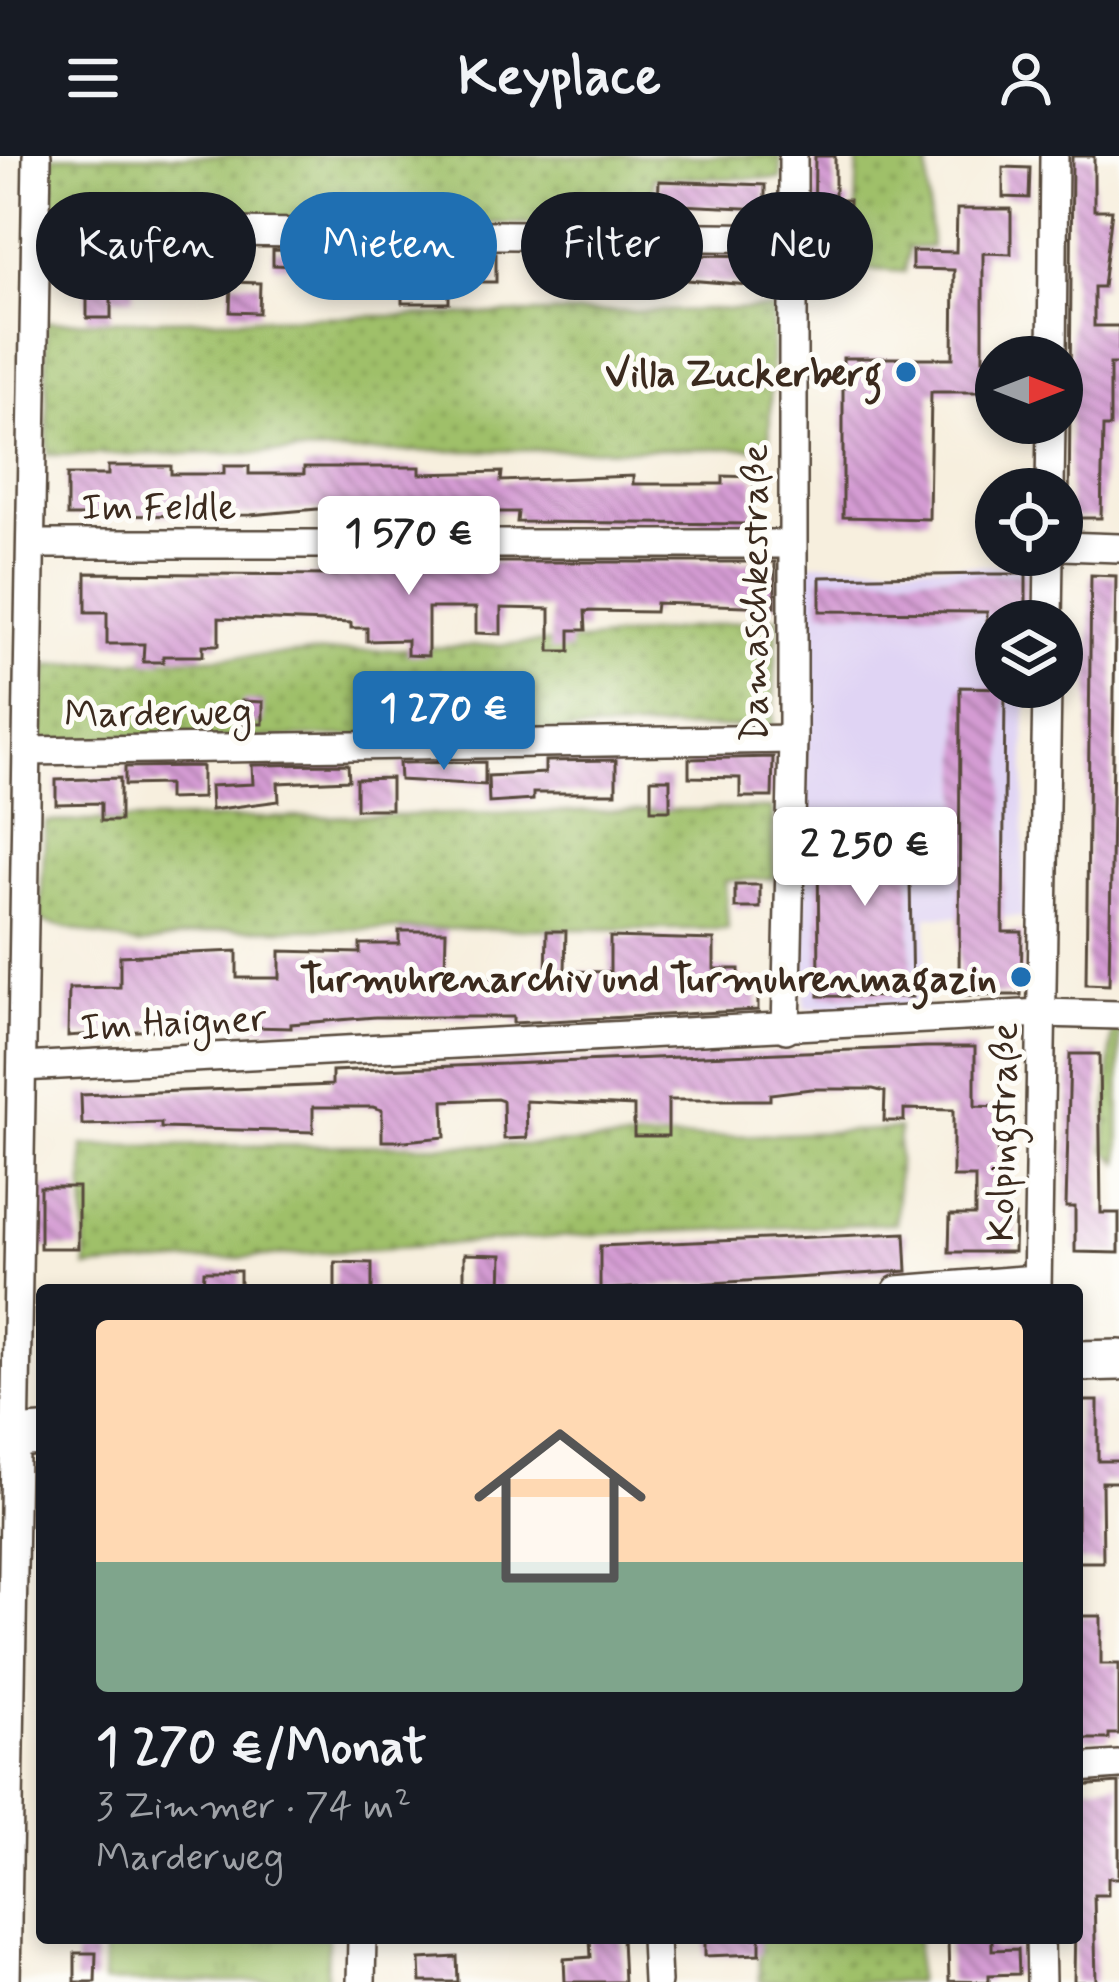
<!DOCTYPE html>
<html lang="de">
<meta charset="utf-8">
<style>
:root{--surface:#171b24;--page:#242831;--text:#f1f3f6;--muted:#9ea1a6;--line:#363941;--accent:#1f6fb2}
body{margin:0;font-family:Mynerve,sans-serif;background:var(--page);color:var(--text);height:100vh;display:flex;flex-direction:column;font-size:45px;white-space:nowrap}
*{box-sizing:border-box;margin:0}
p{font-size:39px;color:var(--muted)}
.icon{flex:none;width:66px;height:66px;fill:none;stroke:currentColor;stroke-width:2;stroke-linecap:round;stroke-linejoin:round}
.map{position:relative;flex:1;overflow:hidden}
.drawer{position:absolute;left:36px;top:1128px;width:1047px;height:660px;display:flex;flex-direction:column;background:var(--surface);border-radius:12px;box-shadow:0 6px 18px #0003}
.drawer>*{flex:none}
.banner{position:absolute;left:36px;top:36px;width:1047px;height:108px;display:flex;gap:24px}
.needle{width:78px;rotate:90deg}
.tools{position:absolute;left:975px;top:180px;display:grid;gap:24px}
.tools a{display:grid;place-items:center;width:108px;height:108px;border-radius:50%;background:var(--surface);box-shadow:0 6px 18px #0003;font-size:60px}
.price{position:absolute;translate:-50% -102px;padding:0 27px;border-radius:12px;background:#fff;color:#222;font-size:39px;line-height:78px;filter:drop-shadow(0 3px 6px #0008)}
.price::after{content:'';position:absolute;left:50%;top:72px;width:36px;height:27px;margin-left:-18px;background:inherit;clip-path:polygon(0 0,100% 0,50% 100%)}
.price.on{background:var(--accent);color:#fff}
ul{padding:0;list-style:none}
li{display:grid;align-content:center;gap:24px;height:636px;padding:0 60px}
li+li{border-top:3px solid var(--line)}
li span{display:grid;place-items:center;height:372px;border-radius:12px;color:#555}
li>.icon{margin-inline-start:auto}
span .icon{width:216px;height:216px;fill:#fffc;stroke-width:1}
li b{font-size:51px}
.pill{padding:0 42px;border-radius:54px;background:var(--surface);box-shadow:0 6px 18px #0003;font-size:42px;line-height:108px}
.pill.on{background:var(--accent);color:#fff}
header{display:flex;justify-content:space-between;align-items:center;height:156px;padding:0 60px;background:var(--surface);font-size:54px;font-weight:800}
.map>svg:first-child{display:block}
.built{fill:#e0d4f4}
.grass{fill:url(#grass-tufts);stroke:#6d7544;stroke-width:3}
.garden{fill:url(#garden-dots);stroke:#6d7544;stroke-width:3}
.building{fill:url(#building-back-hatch)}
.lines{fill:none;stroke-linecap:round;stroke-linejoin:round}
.street-casing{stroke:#57483b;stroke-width:32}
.secondary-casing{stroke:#57483b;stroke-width:44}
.street{stroke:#fff;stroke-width:27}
.secondary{stroke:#fff;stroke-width:39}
.poi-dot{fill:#1f6fb2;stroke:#fdfcf7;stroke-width:4.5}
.labels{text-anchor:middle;stroke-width:10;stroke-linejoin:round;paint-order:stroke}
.poi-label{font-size:39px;font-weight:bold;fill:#3b2a1e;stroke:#fdfcf7;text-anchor:end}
.street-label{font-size:39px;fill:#3b2a1e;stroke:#fdfcf7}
</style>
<header><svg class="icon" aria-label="menu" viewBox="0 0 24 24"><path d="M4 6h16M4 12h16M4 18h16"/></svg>Keyplace<svg class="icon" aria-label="person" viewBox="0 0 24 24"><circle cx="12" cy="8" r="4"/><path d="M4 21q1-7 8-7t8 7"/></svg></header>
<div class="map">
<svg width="1119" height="1826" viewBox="0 0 1119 1826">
<defs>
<pattern id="grass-tufts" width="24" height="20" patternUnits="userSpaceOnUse" patternTransform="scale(3)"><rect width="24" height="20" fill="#9fc069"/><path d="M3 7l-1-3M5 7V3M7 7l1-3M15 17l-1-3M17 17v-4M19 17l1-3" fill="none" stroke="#839c56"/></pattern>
<pattern id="garden-dots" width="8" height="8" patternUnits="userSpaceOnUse" patternTransform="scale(3)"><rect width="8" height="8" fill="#9fc069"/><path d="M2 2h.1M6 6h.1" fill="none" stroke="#839c56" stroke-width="1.8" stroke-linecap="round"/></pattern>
<pattern id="building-back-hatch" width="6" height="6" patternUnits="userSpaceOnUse" patternTransform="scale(3)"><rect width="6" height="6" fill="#d49bd3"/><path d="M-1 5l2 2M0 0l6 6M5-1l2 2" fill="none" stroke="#ad7fab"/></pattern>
</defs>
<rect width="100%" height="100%" fill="#fdfcf7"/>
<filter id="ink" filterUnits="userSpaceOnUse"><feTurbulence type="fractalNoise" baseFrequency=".00833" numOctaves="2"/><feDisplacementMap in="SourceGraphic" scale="24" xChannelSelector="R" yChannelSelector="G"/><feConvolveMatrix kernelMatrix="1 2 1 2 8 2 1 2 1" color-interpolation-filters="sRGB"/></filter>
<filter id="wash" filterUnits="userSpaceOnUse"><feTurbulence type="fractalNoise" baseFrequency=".004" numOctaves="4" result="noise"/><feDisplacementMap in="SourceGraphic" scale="48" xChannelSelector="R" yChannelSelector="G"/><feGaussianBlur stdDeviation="2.7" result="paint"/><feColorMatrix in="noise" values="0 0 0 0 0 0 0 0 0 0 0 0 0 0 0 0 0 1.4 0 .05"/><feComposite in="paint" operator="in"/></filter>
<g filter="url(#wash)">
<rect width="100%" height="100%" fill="#f7efde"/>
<path class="built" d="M808,407l219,3 -1,55h-30v66h30l-3,230 -96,-1 -1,93 -122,-1z"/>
<path class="grass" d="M105,1782h223l-1,44h-224z"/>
<g class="garden">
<path d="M51,0h729l1,23 -128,-2v49l-604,-10z"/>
<path d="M858,0h69l4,91 -22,1 -4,24 -51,-4z"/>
<path d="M773,153l-4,139 -721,7 -2,-133z"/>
<path d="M778,461l-5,109 -736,17 11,-78 535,-24z"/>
<path d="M772,652l2,70 -49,3 3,48h-500l-90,16 -98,-24 6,-99z"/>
<path d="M1119,872v135l-14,-14 7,-120z"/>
<path d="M899,973l-3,94 -293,11 -517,34 -3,-122 447,-1z"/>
<rect x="759" y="1782" width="158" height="44"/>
</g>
<g id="blocks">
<g class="building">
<path d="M815,0h20v44h14l-1,42 -34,-1z"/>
<path d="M1072,0h22v54h18l-9,77h-9v39h25v38h-9v63h-7l-2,91h-32z"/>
<path d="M1003,11l27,1 -1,30 -26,-1z"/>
<path d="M659,25l106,4v24l-107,-5z"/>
<path d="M957,53h54v45l-28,-1v106h13v27h-13v6h-52l-2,127 -86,-2v-159h110l1,-88 -42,-1v-18l44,1z"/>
<path d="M66,92l159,2v24l-71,-1v7h-20l-1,18h-22v20h-24v-34h-22z"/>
<path d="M273,94l85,1v15h-43v10h-18v-10l-24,-1z"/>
<path d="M405,96l91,1v29h-47v21h-47v-14h-42v-24l45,1z"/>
<path d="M549,97l82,1v19l-82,-1z"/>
<path d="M689,99l86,1v31l-87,-7z"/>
<path d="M231,126l29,1 -1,30 -29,-1z"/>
<path d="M108,310h63v8h53v-8h25v8h55v-7h116v7l82,-2 -1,9 132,-5v8h90v-8l31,1 -1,47 -236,-2 1,-10h-166v-6l-102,9 -183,1v-41h41z"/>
<path d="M336,406h439v45l-119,-4 -1,9 -70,-1 1,19h-16v21h-20v-42l-49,-1v26l-25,-1v-25h-48v48l-21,-1v-15l-40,1v-13h-16v-5l-132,-5v27h-16v11h-40v6h-20l1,-18h-37v-32h-21v-39l250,2z"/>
<path d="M987,418h39v47h-39v-9l-167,-1v-34z"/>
<path d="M1091,419l25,1 -7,409 -23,-1z"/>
<path d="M960,531l45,1 -2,244h19l-1,63h-62z"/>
<path d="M242,545l21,1v22h-21z"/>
<path d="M773,601l-1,40h-32v-19l-51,-1v-18z"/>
<path d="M616,604v33h-83v7l-44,3 -1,-27 57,-3v-12z"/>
<path d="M485,606v23l-85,-5 -1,-17z"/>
<path d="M348,608l1,16 -71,3 1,18 -68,9 -1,-24 43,-2 -1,-19z"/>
<path d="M202,610v32l-34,1v-15l-43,1v-18z"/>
<path d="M120,622v43h-19v-18l-45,1v-24z"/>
<path d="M391,622v31h-35v-30z"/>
<rect x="651" y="623" width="19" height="31"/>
<path d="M818,665h91l3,176 -93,-1z"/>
<rect x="735" y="729" width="25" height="23"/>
<path d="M399,775h47l-1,40 51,7h50l1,-47h19l-1,40 45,1v-35l104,3v29h25v10l19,1v30l-245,13v-6h-138l-84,7v4l-81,-2 -142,10 1,-48 51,-1v-31l117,-5v27h43v-27l80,2v-9h39z"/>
<path d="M926,891h49v59l23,1 -1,109h18l-1,36h-65l1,-37h25v-38h-22v-67l-49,-1v12h-20l1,-29 -12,-3h-62l-41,5v6h-102v36h-34v-30l-108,-5 1,37 -23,1 -1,-38 -6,-2 -53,2 1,36 -40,4h-23v-31l-9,-3h-60v25l-152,-4v-5l-79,2 -1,-30 251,-10v-14z"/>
<path d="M1070,898h29l2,159h18v40l-44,-1v-45h-9z"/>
<rect x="40" y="1031" width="38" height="61"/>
<path d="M905,1077l2,38 -307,19v-44z"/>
<path d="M464,1098l38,1 -1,35h-37z"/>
<path d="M335,1106l37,1v27h-37z"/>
<path d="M204,1115h36v19h-37z"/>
<path d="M1077,1245h21v60h21v21h-17l1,80h-26z"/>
<path d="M1077,1460h24v48h18v70h-10v5h-32z"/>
<path d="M1119,1627v95h-11v17h-14l2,87h-22l3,-196z"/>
<path d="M590,1782h32l2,44h-59l-1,-23 27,-2z"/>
<path d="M705,1782h55v16l-55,2z"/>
<path d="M948,1782h44v12l26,-1 1,25 -30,1v7l-40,-1z"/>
<path d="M75,1797h21l-1,29h-20z"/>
<path d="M457,1801l1,25h-37l-1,-23z"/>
</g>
</g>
</g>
<g filter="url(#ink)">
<use href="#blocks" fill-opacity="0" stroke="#57483b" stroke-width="3"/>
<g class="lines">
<defs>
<g id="street">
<path d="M36,74l757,8"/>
<path d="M1052,201l2,-201"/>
<path d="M1050,333l1,-66"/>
<path d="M31,388h761"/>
<path d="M1062,390l57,2"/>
<path d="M1048,465l1,-66"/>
<path d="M27,595l766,-12"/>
<path d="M786,873l7,-290v-583"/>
<path d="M22,911l1020,-54 77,2"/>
<path d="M897,1134l139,-11"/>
<path d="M1037,1134l10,-603"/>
<path d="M1077,1612l42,-3"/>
<path d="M655,1782l2,44"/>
<path d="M1040,1782l1,44"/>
<path d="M6,1826l31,-1826"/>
<path d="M361,1826l1,-44"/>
</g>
<g id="secondary">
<path d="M1077,1205l42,-1"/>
<path d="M0,1282l42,-3"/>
</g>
</defs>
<use href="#street" class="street-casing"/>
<use href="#secondary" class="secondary-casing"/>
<use href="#street" class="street"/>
<use href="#secondary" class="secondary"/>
</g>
</g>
<g class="poi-dot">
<circle cx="906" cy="216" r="12"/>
<circle cx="1021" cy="821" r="12"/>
</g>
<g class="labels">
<g class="poi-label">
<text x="882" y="230">Villa Zuckerberg</text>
<text x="997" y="835">Turmuhrenarchiv und Turmuhrenmagazin</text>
</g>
<g class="street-label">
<text x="159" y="363">Im Feldle</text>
<text transform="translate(753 437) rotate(-90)" y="14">Damaschkestraße</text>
<text transform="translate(158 555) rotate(-1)" y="14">Marderweg</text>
<text transform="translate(173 865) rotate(-3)" y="14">Im Haigner</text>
<text transform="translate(1001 976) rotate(-89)" y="14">Kolpingstraße</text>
</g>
</g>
</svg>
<div class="tools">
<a><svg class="needle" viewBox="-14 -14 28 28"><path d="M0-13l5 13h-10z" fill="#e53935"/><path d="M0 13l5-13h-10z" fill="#9ea1a6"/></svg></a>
<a><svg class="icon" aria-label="locate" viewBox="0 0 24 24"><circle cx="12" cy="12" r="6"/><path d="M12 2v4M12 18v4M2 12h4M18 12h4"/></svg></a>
<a><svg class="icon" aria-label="layers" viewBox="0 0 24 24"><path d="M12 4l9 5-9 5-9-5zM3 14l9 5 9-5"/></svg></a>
</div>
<b class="price" style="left:409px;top:442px">1 570 €</b>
<b class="price on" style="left:444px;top:617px">1 270 €</b>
<b class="price" style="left:865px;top:753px">2 250 €</b>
<div class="banner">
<a class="pill">Kaufen</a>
<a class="pill on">Mieten</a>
<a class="pill">Filter</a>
<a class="pill">Neu</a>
</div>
<section class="drawer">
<ul>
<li><span style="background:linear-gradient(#ffd9b3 65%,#7fa58c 0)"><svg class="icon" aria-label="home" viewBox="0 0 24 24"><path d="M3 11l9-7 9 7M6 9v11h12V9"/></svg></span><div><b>1 270 €/Monat</b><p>3 Zimmer · 74 m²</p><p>Marderweg</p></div></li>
</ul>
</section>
</div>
